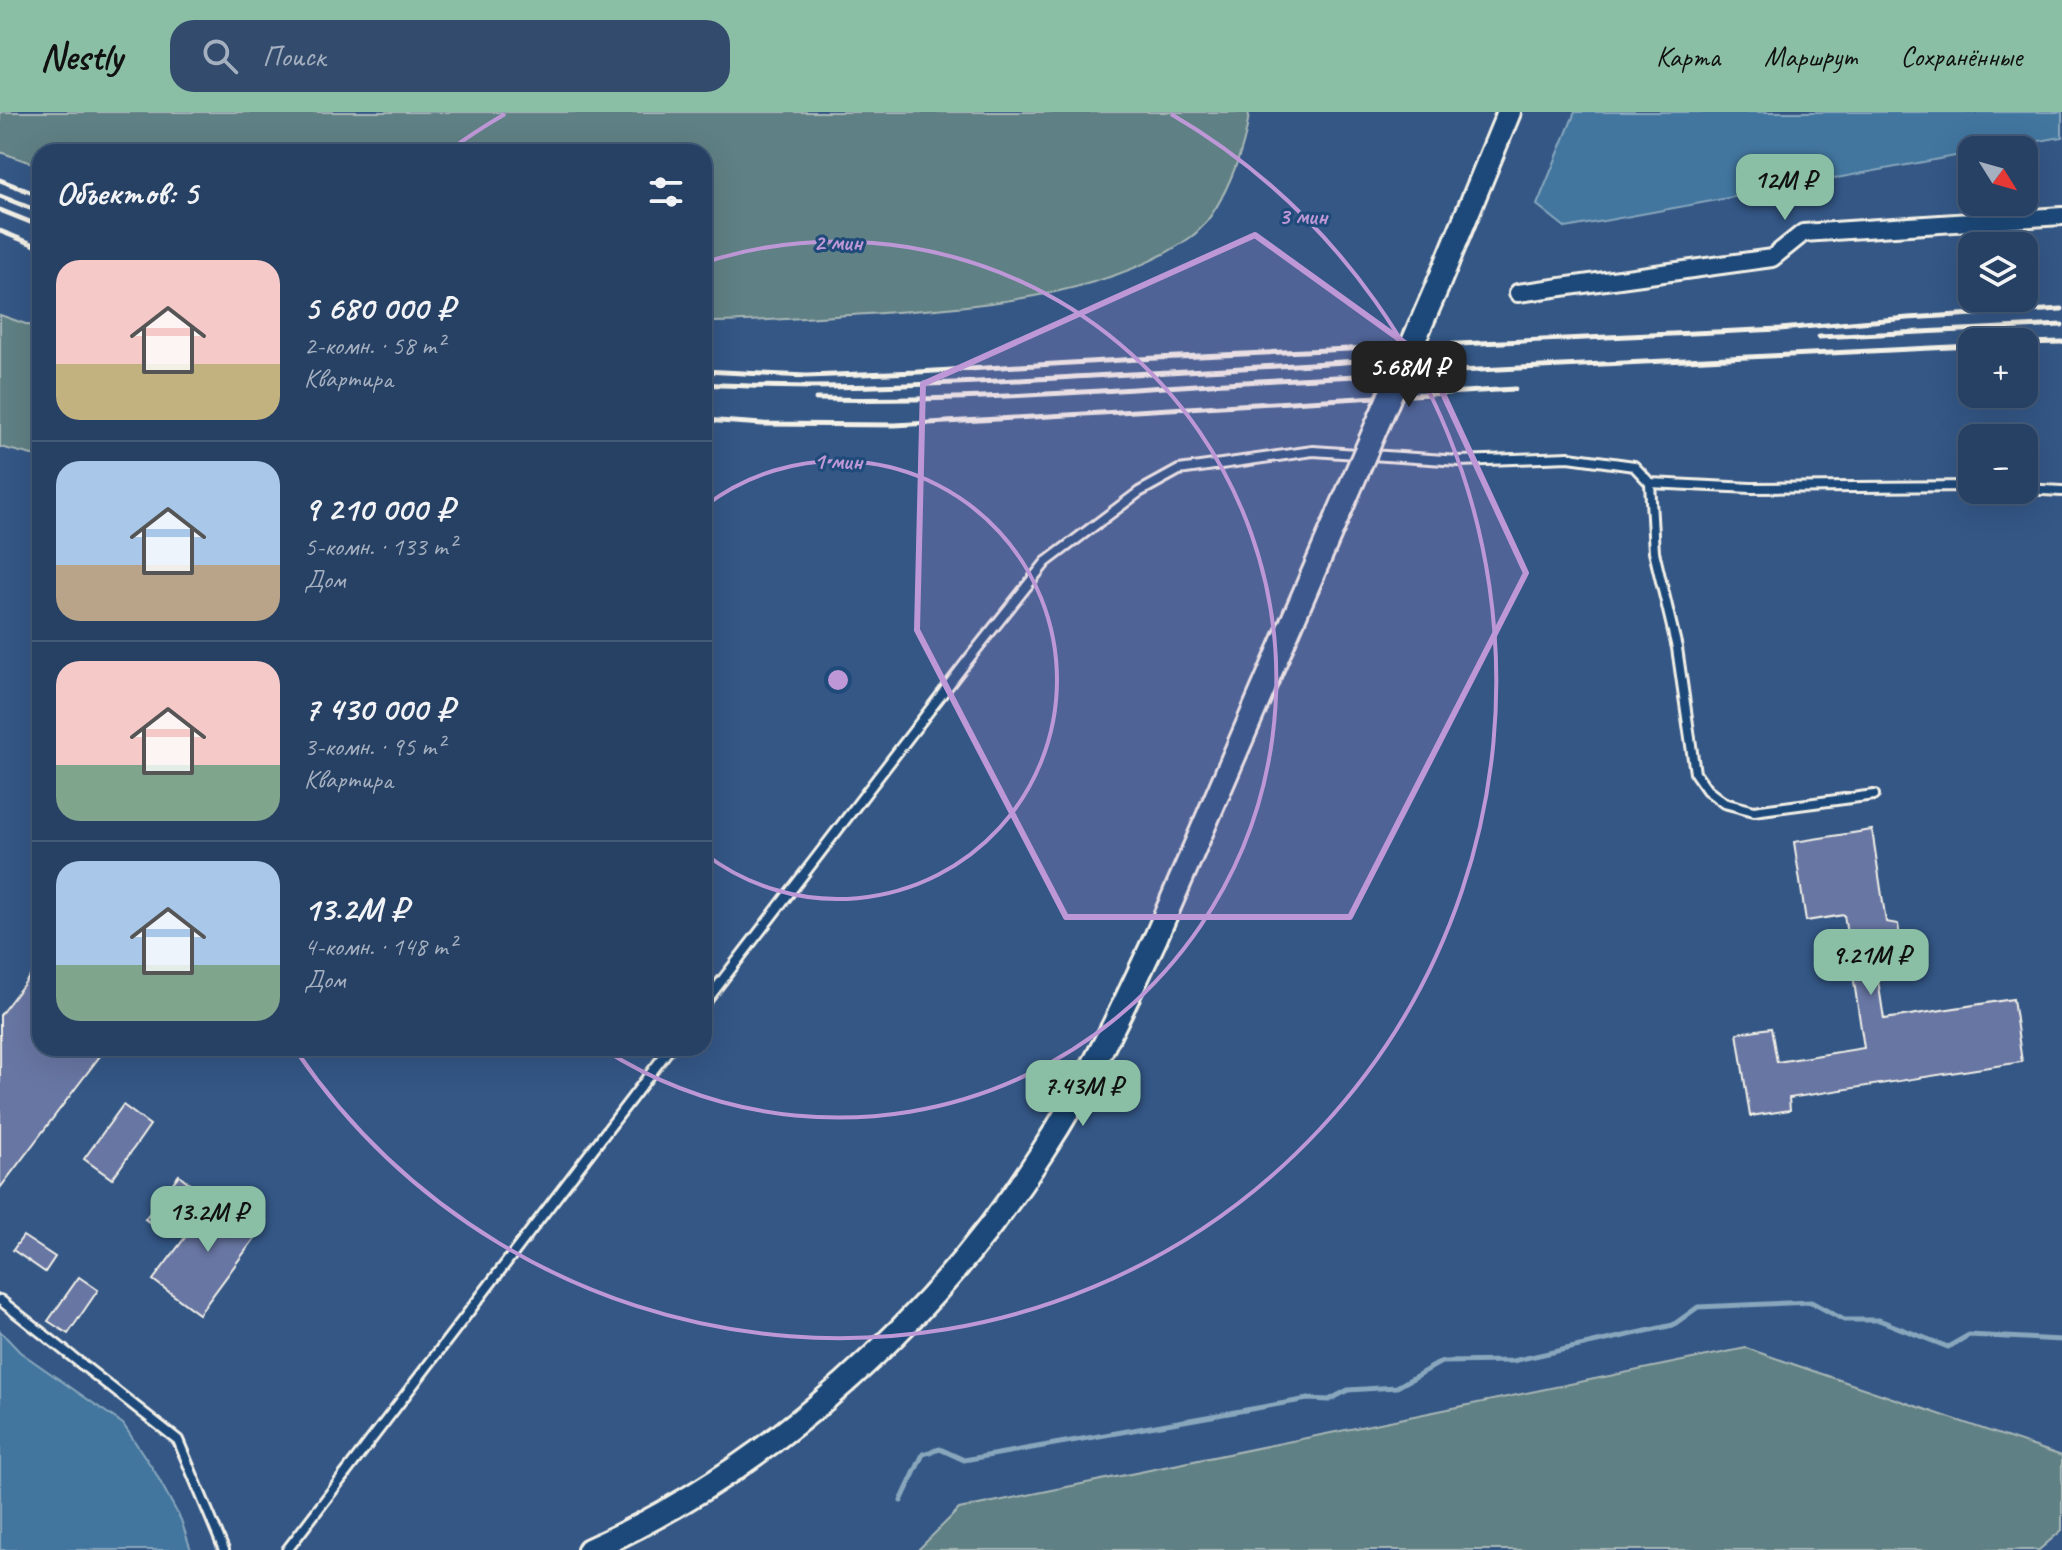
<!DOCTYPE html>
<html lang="ru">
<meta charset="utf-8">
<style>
:root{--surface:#274164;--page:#334c6d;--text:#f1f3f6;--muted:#a4afbf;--line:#435a78;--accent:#8abfa5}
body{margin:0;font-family:Caveat,sans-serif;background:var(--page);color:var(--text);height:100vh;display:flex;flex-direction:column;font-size:30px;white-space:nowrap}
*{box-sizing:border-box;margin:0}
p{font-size:26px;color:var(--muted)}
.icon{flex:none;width:44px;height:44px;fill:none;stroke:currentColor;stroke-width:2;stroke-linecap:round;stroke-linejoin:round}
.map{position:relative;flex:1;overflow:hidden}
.details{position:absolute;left:32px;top:32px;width:680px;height:912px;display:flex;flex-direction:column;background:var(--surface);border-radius:24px;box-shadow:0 8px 32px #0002,0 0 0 2px var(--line)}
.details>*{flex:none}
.needle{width:52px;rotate:127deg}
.buttons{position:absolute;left:1958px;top:24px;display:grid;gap:16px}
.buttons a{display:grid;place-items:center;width:80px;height:80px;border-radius:16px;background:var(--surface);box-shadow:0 8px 32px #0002,0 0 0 2px var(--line);font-size:40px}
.price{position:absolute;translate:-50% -68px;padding:0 18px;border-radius:16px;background:var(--accent);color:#111;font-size:26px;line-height:52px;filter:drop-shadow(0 2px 4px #0008)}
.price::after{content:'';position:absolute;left:50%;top:48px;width:24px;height:18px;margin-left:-12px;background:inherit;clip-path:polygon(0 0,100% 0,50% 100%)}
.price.on{background:#222;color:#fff}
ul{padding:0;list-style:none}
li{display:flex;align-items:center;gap:24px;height:200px;padding:0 24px}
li+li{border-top:2px solid var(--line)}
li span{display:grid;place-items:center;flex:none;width:224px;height:160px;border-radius:24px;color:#555}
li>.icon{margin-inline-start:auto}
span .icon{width:96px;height:96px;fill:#fffc;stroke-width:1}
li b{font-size:34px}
h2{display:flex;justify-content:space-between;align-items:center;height:96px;padding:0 24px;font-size:34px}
header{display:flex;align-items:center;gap:48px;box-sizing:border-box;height:112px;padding:0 40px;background:var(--accent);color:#111}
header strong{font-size:38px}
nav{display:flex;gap:44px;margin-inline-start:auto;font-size:28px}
.search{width:560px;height:72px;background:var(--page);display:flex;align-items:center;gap:20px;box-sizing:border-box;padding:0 28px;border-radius:24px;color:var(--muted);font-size:30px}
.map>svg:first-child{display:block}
.green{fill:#5f8084;stroke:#aab8b6;stroke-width:2}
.water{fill:#42769f;stroke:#89a7bc;stroke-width:2}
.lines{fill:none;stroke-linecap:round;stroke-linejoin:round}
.stream{stroke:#89a7bc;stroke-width:5}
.building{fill:#6776a3;stroke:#f4f1e8;stroke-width:2}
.service-casing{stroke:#f4f1e8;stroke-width:14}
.minor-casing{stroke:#f4f1e8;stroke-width:22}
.secondary-casing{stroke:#f4f1e8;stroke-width:28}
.service{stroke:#1f4a7a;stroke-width:8}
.minor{stroke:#1f4a7a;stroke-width:16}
.secondary{stroke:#1f4a7a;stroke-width:22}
.rail{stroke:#f4f1e8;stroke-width:5}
.secondary-bridge-casing{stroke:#f4f1e8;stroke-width:28;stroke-linecap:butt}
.secondary-bridge{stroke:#1f4a7a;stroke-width:22}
.marked{fill:#be98d6;fill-opacity:0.2;stroke:#be98d6;stroke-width:6;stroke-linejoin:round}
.ring{fill:none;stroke:#be98d6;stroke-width:4}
.centre{fill:#be98d6;stroke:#1f4a7a;stroke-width:4}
.ring-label{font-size:24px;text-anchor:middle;font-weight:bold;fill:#be98d6;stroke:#1f4a7a;stroke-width:6;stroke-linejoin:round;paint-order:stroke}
</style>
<header>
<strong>Nestly</strong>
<div class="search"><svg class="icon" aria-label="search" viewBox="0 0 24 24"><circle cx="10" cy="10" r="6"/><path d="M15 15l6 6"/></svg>Поиск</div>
<nav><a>Карта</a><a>Маршрут</a><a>Сохранённые</a></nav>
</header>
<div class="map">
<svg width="2062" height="1438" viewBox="0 0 2062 1438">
<rect width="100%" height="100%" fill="#345786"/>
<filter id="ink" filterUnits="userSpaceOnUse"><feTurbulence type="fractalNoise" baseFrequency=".0125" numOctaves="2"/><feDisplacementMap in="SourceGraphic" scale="16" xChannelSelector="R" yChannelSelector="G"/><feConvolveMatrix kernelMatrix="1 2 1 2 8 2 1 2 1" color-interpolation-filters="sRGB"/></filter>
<g filter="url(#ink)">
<g class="green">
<path d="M0,0h1249c-3,36 -28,103 -58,125 -89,64 -234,71 -341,78 -48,3 -97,7 -146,7v-170h-664v14l-40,-14z"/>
<path d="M0,203l40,14v128l-40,-10z"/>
<path d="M1746,1236l316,108v74l-23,20h-1121l41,-41z"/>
</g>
<g class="water">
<path d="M1575,0h487v25l-72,13h-18v3l-406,75 -29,-23z"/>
<path d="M0,1219l20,21 103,72 32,48 26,48 10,30h-191z"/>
</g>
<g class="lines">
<path class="stream" d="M901,1389l22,-47 17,-5 24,11 344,-61 21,1 19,-10 49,-3 44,-25 72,-1 160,-36 25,-18 113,-5 33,18h35l69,27 21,-12 93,5"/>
</g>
<g class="building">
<path d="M1872,718l14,92 12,2 8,52 -28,4 6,39 129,-20 9,63 -233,36 1,12 -40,6 -13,-83 34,-5 6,34 87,-14 -20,-133 -38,6 -12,-79z"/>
<path d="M40,851v85h66l-106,140v-173z"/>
<path d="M123,993l27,20 -38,54 -28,-20z"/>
<path d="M179,1063l19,15 -33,44 -20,-15z"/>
<path d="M218,1082l45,33 -64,87 -46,-34z"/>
<path d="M23,1124l32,21 -10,15 -32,-22z"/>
<path d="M79,1165l19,13 -30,44 -20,-13z"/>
</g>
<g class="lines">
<defs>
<g id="service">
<path d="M1650,371l101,5 221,-2"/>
<path d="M2024,377l38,2"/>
<path d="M704,892l267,-348 75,-94 93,-70 40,-22 134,-19 146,10 110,-4 65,9 16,17 4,69 23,96 18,125 12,17 17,13 30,8 120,-16"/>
<path d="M0,1188l178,140 46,110"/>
<path d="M287,1438l383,-502"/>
</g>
<path id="minor" d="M1518,181l254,-35 31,-25 259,-17"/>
<g id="secondary">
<path d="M1437,175l72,-175"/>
<path d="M589,1438c182,-81 347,-232 454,-399 44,-67 79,-141 113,-214l183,-424"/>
</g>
</defs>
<use href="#service" class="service-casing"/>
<use href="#minor" class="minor-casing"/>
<use href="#secondary" class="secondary-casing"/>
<use href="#service" class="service"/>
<use href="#minor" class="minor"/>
<use href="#secondary" class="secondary"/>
<g class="rail">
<path d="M0,68l40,16"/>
<path d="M0,84l40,16"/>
<path d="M0,98l40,16"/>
<path d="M0,119l40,16"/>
<path d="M1819,225l243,-12"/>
<path d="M2024,231l38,-1"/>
<path d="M704,259l102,5 112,-4 238,-14 624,-29 128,-11 154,-9"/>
<path d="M704,272c118,7 235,0 353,-6 123,-7 247,-12 370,-22"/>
<path d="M816,287c153,3 307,-10 460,-19 232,-13 464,-24 696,-34"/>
<path d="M704,308l59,4 132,1 620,-36"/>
</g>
<defs>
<path id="secondary-bridge" d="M1339,401l98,-226"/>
</defs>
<use href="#secondary-bridge" class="secondary-bridge-casing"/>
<use href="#secondary-bridge" class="secondary-bridge"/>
</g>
</g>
<path class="marked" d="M1255,123l172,124 99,214 -176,344h-284l-149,-287 6,-246z"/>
<g class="ring">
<path d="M705 394A219 219 0 1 1 705 742"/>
<path d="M706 150A438 438 0 1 1 603 937"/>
<path d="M447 40A657 657 0 0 1 505 2M1171 2A657 657 0 1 1 297 940"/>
</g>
<circle cx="838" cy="568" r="12" class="centre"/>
<g class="ring-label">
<text x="1303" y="112">3 мин</text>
<text x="838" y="138">2 мин</text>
<text x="838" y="357">1 мин</text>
</g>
</svg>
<div class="buttons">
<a><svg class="needle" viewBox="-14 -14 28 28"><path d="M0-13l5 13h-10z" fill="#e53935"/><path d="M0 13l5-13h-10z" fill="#a4afbf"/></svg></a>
<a><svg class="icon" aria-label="layers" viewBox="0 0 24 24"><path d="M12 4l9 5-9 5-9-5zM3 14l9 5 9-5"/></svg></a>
<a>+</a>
<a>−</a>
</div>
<b class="price" style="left:1785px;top:110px">12M ₽</b>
<b class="price on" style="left:1409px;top:297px">5.68M ₽</b>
<b class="price" style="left:1871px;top:885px">9.21M ₽</b>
<b class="price" style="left:1083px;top:1016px">7.43M ₽</b>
<b class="price" style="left:208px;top:1142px">13.2M ₽</b>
<section class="details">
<h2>Объектов: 5<svg class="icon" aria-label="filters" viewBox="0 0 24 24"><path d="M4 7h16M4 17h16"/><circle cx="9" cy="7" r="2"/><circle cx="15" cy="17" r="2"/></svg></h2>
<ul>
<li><span style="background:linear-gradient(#f6c9c9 65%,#c2b280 0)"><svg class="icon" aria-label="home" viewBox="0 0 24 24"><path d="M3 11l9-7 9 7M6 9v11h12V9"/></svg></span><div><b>5 680 000 ₽</b><p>2-комн. · 58 m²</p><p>Квартира</p></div></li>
<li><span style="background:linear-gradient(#a9c7e8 65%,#b9a48a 0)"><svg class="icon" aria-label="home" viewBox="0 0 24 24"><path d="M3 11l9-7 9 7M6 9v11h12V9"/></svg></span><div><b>9 210 000 ₽</b><p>5-комн. · 133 m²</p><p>Дом</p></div></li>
<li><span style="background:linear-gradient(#f6c9c9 65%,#7fa58c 0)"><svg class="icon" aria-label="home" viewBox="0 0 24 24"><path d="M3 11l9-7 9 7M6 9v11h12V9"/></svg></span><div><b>7 430 000 ₽</b><p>3-комн. · 95 m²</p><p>Квартира</p></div></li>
<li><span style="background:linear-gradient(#a9c7e8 65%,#7fa58c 0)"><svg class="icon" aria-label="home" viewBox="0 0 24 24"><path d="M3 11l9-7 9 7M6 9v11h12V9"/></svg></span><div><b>13.2M ₽</b><p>4-комн. · 148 m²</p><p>Дом</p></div></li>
</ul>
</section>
</div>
